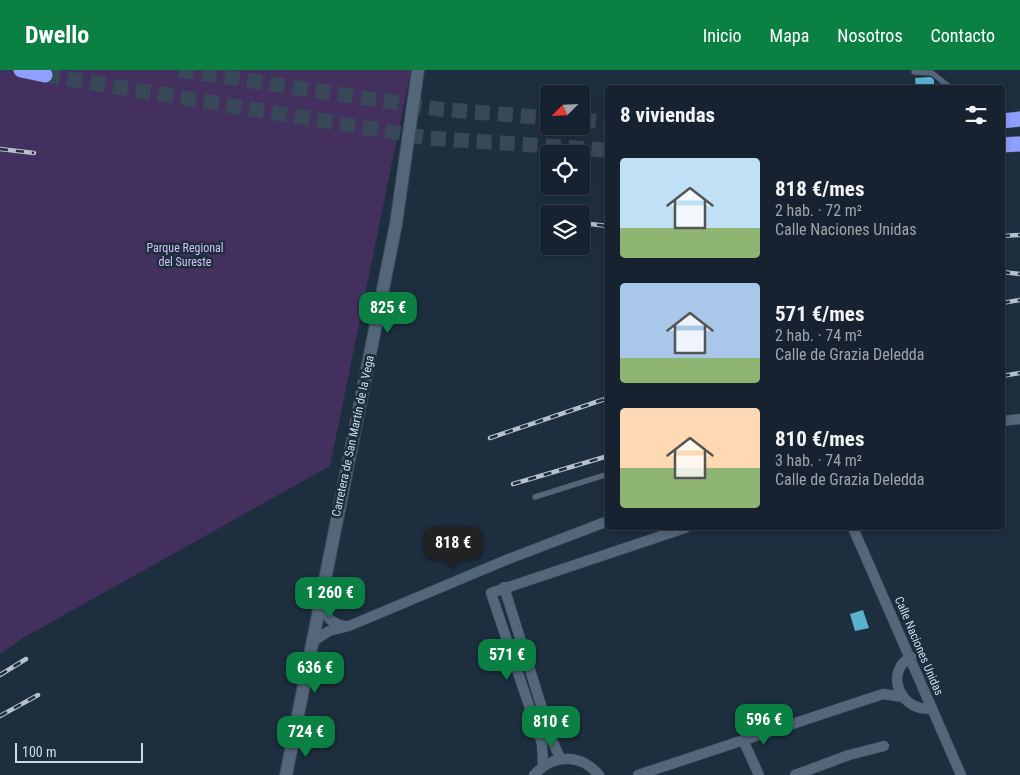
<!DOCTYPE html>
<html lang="es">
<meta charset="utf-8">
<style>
:root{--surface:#16222f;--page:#1f2a37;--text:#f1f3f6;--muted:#9ea4aa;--line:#353f4b;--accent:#0b8043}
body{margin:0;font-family:"Roboto Condensed",sans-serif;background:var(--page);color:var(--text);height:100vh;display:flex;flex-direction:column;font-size:19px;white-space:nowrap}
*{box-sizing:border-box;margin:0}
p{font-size:16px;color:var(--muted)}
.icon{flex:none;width:28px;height:28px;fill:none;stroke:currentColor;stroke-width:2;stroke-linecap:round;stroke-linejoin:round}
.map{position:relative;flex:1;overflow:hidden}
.details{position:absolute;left:605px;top:15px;width:400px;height:445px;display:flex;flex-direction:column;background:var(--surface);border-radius:5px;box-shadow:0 2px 8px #0003,0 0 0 1px var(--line)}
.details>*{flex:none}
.needle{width:32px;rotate:246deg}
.fabs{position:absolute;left:540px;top:15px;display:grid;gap:10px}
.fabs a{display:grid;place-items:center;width:50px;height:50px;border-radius:5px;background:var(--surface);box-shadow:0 2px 8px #0003,0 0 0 1px var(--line);font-size:25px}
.scale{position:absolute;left:15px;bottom:12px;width:128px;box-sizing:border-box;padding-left:5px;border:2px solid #d0dae5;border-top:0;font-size:14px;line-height:18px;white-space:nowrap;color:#d0dae5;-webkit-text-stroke:4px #1d2e3f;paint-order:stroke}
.price{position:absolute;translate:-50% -42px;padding:0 11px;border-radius:10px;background:var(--accent);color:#fff;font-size:16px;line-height:32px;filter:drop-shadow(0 1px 2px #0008)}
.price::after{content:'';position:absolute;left:50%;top:30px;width:15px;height:11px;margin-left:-8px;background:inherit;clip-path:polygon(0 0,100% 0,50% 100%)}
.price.selected{background:#222;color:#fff}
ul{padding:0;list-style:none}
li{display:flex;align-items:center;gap:15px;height:125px;padding:0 15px}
li span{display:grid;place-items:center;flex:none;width:140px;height:100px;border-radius:5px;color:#555}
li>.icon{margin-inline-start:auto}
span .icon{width:60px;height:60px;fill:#fffc;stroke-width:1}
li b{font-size:21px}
h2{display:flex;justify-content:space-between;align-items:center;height:60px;padding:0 15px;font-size:21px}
header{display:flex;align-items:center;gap:30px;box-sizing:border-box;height:70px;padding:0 25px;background:var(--accent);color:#fff}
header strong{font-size:24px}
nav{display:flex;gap:28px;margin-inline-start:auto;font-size:18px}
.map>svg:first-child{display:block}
.green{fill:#43305e}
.building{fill:#5ab2ce}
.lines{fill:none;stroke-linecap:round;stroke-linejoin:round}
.highway-tunnel{stroke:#384858;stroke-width:15;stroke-dasharray:15 8;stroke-linecap:butt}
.lane-casing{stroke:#3b4957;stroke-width:6}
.street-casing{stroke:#3b4957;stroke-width:11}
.secondary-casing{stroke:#3b4957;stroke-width:14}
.highway-casing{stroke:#3b4957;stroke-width:16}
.lane{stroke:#54677a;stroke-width:5}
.street{stroke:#54677a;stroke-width:10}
.secondary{stroke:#54677a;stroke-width:12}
.highway{stroke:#8f9ffe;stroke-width:15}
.rail-casing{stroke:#b5c1cc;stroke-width:4.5}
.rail{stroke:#1d2e3f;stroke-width:2.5;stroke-dasharray:8;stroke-linecap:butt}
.labels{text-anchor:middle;stroke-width:5;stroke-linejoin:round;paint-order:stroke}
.park-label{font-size:12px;fill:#d3c0f4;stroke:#1d2e3f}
.street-label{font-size:12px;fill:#d0dae5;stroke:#1d2e3f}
</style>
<header>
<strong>Dwello</strong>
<nav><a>Inicio</a><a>Mapa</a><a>Nosotros</a><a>Contacto</a></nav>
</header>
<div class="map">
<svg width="1020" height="705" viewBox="0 0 1020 705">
<rect width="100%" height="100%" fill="#1d2e3f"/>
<path class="green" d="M0,0h411l-81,396 -307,172 -23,16z"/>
<g class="building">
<path d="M931,7l3,3v8h-18l-1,-10z"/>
<path d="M863,540l6,18 -14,3 -5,-17z"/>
</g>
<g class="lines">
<g class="highway-tunnel">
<path d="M179,0l259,39 111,9"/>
<path d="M45,5l382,63 181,12"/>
<path d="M581,50l27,2"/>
</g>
<defs>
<g id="lane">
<path d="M914,2l18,1 19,15"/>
<path d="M535,427l73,-23"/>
</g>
<g id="street">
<path d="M1002,351l18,-2"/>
<path d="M853,458l108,247"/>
<path d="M504,517l48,153 8,18"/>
<path d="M323,531c1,14 7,23 22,25"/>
<path d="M312,572l17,-11 20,-5 157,-66 102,-39"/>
<path d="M911,587c-29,16 -8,57 21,51"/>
<path d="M743,670l16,35"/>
<path d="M543,695l-1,-21 -51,-151 194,-65"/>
<path d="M534,705c19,-21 46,-22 65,0"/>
<path d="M638,705l245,-81 20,3"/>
<path d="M795,705l54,-20 35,-9"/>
</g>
<path id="secondary" d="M286,705l110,-551 22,-154"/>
<g id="highway">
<path d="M21,0l24,5"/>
<path d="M1002,51l18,-2"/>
<path d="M1002,75l18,-1"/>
</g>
</defs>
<use href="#lane" class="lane-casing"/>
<use href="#street" class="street-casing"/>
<use href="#secondary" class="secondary-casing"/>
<use href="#highway" class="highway-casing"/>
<use href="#lane" class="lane"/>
<use href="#street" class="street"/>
<use href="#secondary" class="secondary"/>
<use href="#highway" class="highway"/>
<defs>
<g id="rail">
<path d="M0,79l34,4"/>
<path d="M581,153l27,3"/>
<path d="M1002,166l18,-1"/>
<path d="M1002,202l18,2"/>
<path d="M1002,233l18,-3"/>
<path d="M1002,306l18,-3"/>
<path d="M490,368l118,-40"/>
<path d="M513,414l95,-28"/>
<path d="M0,605l26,-16"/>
<path d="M0,646l38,-21"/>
</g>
</defs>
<use href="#rail" class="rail-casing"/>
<use href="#rail" class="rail"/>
</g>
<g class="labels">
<g class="park-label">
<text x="185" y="182">Parque Regional<tspan x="185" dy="14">del Sureste</tspan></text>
</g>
<g class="street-label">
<text transform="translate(353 366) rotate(-78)" y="4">Carretera de San Martín de la Vega</text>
<text transform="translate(919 576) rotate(67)" y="4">Calle Naciones Unidas</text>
</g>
</g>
</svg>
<div class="fabs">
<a><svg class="needle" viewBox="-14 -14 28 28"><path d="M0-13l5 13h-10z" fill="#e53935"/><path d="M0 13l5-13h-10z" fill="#9ea4aa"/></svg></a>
<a><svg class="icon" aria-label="locate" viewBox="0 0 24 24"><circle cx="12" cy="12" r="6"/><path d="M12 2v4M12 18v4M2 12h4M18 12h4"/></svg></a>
<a><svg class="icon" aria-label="layers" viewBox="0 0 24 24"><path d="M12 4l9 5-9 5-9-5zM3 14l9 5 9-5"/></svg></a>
</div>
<div class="scale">100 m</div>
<b class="price" style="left:388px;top:264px">825 €</b>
<b class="price selected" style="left:453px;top:499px">818 €</b>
<b class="price" style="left:330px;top:549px">1 260 €</b>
<b class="price" style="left:507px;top:611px">571 €</b>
<b class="price" style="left:315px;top:624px">636 €</b>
<b class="price" style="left:764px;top:676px">596 €</b>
<b class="price" style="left:551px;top:678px">810 €</b>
<b class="price" style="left:306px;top:688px">724 €</b>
<section class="details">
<h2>8 viviendas<svg class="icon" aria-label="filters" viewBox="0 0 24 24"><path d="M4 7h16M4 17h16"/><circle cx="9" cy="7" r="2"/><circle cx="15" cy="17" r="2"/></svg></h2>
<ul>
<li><span style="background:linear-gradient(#bfe0f5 70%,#8fb573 0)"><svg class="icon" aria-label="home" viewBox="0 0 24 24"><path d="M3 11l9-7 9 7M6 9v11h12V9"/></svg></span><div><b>818 €/mes</b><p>2 hab. · 72 m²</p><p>Calle Naciones Unidas</p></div></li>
<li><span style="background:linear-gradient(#a9c7e8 75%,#8fb573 0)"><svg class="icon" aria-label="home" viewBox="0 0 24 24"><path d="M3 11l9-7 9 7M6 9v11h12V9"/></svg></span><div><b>571 €/mes</b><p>2 hab. · 74 m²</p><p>Calle de Grazia Deledda</p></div></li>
<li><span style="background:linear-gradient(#ffd9b3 60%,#8fb573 0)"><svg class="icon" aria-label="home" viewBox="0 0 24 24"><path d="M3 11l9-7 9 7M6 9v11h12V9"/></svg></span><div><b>810 €/mes</b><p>3 hab. · 74 m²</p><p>Calle de Grazia Deledda</p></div></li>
</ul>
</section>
</div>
